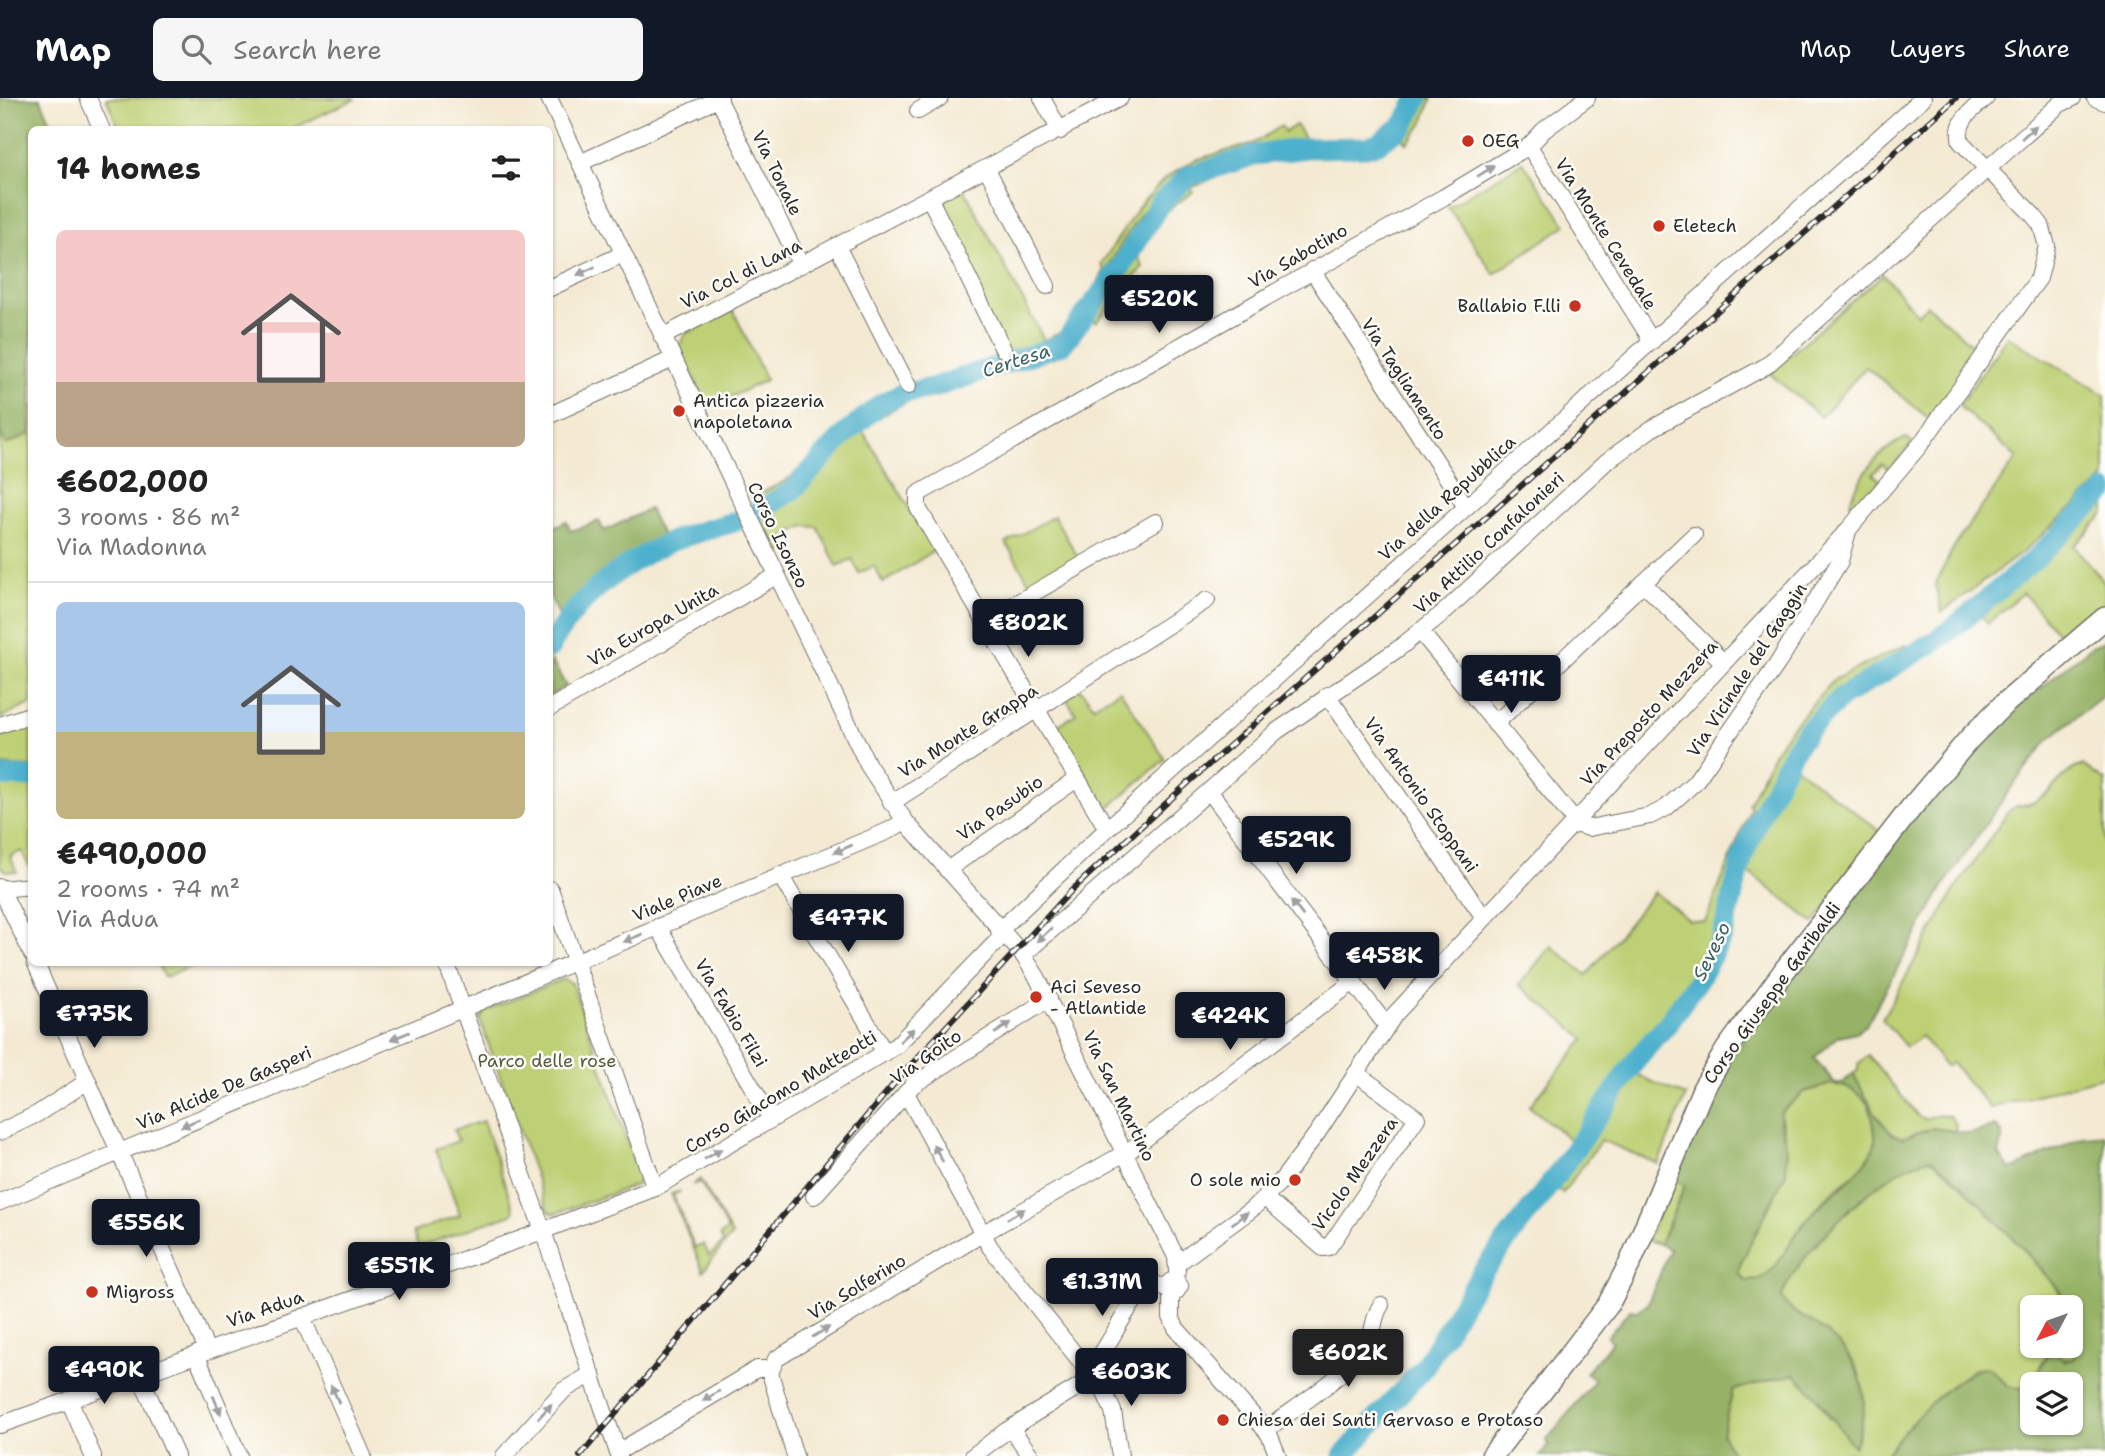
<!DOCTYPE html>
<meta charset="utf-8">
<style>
:root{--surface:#fff;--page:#f6f6f6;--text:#222;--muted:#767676;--line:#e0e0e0;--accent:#111827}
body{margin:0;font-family:"Shantell Sans",sans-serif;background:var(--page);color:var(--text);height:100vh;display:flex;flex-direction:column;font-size:26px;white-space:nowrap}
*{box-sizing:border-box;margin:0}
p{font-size:23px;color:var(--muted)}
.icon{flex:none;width:38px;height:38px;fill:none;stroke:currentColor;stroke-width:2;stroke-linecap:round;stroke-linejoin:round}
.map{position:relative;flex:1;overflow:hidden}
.drawer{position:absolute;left:28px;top:28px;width:525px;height:840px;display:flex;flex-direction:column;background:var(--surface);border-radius:10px;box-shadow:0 2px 5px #0004}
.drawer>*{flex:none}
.needle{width:46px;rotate:229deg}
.fabs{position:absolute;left:2020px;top:1197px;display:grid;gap:14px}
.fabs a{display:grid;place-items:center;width:63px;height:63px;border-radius:10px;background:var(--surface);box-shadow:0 2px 5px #0004;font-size:35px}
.price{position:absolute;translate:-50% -60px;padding:0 16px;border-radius:7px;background:var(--accent);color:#fff;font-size:23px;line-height:46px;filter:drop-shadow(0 2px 4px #0008)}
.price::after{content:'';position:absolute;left:50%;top:42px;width:21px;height:16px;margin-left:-10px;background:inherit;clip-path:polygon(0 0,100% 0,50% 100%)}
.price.active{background:#222;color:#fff}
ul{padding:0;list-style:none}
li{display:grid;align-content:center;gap:14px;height:371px;padding:0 28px}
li+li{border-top:2px solid var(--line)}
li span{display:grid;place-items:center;height:217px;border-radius:10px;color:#555}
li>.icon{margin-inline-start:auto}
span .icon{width:126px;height:126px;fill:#fffc;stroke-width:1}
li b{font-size:30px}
h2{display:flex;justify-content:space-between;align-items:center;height:84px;padding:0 28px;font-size:30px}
header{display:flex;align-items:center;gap:42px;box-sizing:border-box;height:98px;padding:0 35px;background:var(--accent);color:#fff}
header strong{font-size:33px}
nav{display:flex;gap:38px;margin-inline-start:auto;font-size:24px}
.search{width:490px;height:63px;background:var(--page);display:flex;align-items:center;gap:18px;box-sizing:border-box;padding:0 24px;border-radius:10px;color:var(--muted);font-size:26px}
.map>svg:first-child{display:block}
.green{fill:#bdd074;stroke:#747e50;stroke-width:2}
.forest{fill:#96b266;stroke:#606e48;stroke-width:2;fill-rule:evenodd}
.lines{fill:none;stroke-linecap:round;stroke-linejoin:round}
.river{stroke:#4db0cc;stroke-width:21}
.minor-casing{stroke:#716e66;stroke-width:18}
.major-casing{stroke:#716e66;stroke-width:24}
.minor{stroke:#fff;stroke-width:16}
.major{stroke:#fff;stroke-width:21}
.rail-casing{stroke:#2b2b2b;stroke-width:6}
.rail{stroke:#fdfcf7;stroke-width:3.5;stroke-dasharray:10;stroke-linecap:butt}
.oneway{fill:#a0a0a0}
.poi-dot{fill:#c8321e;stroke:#fdfcf7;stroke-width:2.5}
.labels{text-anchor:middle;stroke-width:5;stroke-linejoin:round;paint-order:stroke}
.poi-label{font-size:18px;fill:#2b2b2b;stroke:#fdfcf7;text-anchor:start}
.street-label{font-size:18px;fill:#2b2b2b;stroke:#fdfcf7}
.park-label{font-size:18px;fill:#575d41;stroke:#fdfcf7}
.water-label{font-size:19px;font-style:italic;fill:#39606b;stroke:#fdfcf7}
</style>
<header>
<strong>Map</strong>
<div class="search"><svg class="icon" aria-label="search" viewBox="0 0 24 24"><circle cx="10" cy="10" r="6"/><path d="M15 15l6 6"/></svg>Search here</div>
<nav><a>Map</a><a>Layers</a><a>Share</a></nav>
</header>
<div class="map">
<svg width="2105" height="1358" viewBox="0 0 2105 1358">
<rect width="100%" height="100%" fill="#fdfcf7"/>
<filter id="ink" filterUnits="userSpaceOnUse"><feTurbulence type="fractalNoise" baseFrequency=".0143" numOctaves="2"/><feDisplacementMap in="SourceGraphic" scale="14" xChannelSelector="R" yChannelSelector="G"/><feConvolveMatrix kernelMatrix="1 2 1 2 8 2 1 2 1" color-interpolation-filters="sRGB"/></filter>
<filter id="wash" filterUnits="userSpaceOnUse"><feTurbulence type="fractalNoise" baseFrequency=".00686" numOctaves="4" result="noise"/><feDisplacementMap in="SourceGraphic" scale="28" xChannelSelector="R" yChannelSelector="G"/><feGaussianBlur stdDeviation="1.57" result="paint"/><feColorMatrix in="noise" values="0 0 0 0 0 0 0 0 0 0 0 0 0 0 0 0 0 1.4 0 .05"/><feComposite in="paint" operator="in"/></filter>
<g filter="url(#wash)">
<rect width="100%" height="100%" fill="#f4ead3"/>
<g class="green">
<path d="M0,0h40l14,31 -22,1 -1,574 -31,14z"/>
<path d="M106,0h248l1,1 -64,30 -171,1z"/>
<path d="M1423,0h9l-10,27 -15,18 -5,-7 13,-18z"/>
<path d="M1296,27l11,17c-26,0 -49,7 -73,14 -15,4 -33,7 -46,14 -48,28 -72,87 -101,131l17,-30 -3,-7 39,-59 24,-26 31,-19 59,-17 27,-17 4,6z"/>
<path d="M1523,64l43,63 -72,49 -46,-67z"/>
<path d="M1234,71l-43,19 2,4 -28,20 -2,-3c20,-24 41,-35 71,-40z"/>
<path d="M964,91l80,151 26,-12 -8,9 -14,9 -44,12 -67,-155z"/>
<path d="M1138,158l5,11 -47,55 -5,-4 -10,17 -26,22 -71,18 -47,20 -31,7 -45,26 74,122 -52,33 -9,-17 -15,7 -7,-14 -15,7 -19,-39 -14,-1 -22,11 5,12 -9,4 -18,-37 34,-19 62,-68 31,-23 17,-8 38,-7 54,-23 56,-13 13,-6z"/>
<path d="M1883,176l34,40 10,-9 53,47 -48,69 -66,-54 -45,50 -52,-44z"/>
<path d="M733,212l33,70 -58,28 -29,-61 6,-13z"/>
<path d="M2007,238l98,59v83l-82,74 -81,60 -7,-28 21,-41 61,-85 -58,-52z"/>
<path d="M1906,340l6,4 -22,28 -8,-6 -9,10 8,7 -24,27 -7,-6c11,-28 28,-52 56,-64z"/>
<path d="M825,349l-36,37 -34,20 -3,-6 35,-18z"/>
<path d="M2105,402v13l-31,33 31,37v26l-39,33 -43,-49 -35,30 -9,-9 74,-61z"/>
<path d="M1054,418l25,43 -47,28 -26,-44z"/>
<path d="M1906,547l3,3 -73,42 -49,58 -44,89 -30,102 -18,35 -14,21 -50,59 -59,87 -43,-35 56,-67 -66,-54 32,-39 36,29 67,-83 35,28 16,2 46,-115 -3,-2 25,-51 16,-24 46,-51z"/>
<path d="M1080,591l14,17 26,-16 45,69 -59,51 -49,-84 19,-12 -10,-16z"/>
<path d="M31,626v43l-31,-2v-28z"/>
<path d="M2083,667l22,16v295l-115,32 -38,-45 -6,4 -25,-31 -15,11 -24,-28 71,-126 55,-81c8,-9 16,-5 26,-10 18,-8 28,-31 49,-37z"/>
<path d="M1794,668l88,67 -68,90 -68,-53 11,-30z"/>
<path d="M0,686h31v87l-9,-20 -12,5 7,16 -11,-1 -6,-5z"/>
<path d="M157,865h44l-37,14z"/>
<path d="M563,881l9,4 68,195 -3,7 -83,29 -6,-3 -68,-191 5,-9z"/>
<path d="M1868,957l50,61 7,3 14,-4 11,1 6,9 -1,6 -23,-3 -30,10 -9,-3 -15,-17 -25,-44 5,-4v-6z"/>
<path d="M1634,976l52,22 -28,68 -57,-24 -38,53 -7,-5z"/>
<path d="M1832,986c19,3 35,11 40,31 2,10 5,22 2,32 -8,23 -36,38 -52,55 -9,9 -16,20 -24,30 -15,19 -23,50 -52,49l-8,-8 2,-8c15,-36 44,-75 46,-116 1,-12 -6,-24 -5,-37l23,-20z"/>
<path d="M483,1023l31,89 -2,4 -94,33 -5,-15 47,-17 -24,-66 22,-8 -4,-11z"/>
<path d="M1930,1061c20,10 131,127 138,148h-36v39h38v-30l7,38 -3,5 -31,1 -11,24 -7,5 -17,-3 -18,-18 -16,1 -20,15 -51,48 -18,24c-20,0 -44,-6 -62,0h-89l-12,-22 11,-44 61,-16 21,21 15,24 33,-13c4,-46 -25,-63 -58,-87 -11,-7 -18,-10 -23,-23 14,-41 103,-131 148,-137z"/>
<path d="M1673,1080l12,7 -25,59 -13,-4z"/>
<path d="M700,1081l32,56 -29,36 -32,-77 10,-3 -8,4 22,53 9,-4 5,12 14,-13 -3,-8 8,-5 -28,-48 -8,3z"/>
</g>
<g class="forest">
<path d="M0,0h40l14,31 -22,1 -1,303 -25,12 -6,-14z"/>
<path d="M649,411l15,30 -67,45 -38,32 -9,-20v-67l16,-8 5,10 28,-10 5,10z"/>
<path d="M2105,543v53l-55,44 -39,50 -67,97 -78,140 -10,7 -17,4 -25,22 21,25h7l11,-9 25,44 15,17 9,3 30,-10 38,6 26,-8 7,8 -4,21 12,15 73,-33 21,-2v321h-220c14,-23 78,-93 105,-88l18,18 17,3 7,-5 15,-29 10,-2 8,8 9,-2 3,-5c-3,-20 -4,-41 -13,-56 -12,-21 -115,-130 -134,-139 -45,6 -134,96 -148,137 6,16 19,19 32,28 47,30 62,70 40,123l-39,-52 -21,-21 -61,16 -11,44 12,22h-194l10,-12 -4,-3 49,-61 -9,-7 26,-31 -5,-5 23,-27 7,1 10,-6 23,-55 -10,-6 25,-58 -12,-8 46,-105 209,-276 75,-78 89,-73zM1832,986c19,3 35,10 40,31 2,10 5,22 2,32 -9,26 -52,53 -70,76 -17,20 -27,59 -58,58l-8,-8 2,-8 46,-92 1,-25 -7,-25 1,-11 23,-20zM2032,1286h38v39h-38z"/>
<path d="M551,562l15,26 -16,10v-34z"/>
</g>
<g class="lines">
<g class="river">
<path d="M758,413l34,-20 55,-59 34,-28 23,-11 28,-5 131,-44 58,-77 40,-65 28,-26 66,-21 50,-7 61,-1 12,-4 26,-18 14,-27"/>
<path d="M550,550c23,-47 72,-85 120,-106 21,-9 45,-14 67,-21"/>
<path d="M0,678l32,1"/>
<path d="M1343,1358l81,-89 57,-93 76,-99 82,-119 29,-33 30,-43 24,-43 21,-81 15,-36 35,-69 15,-21 34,-33 95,-57 17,-13 80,-67 71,-69"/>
</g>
</g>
</g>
<g filter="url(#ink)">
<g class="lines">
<defs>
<g id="minor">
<path d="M88,0l14,32"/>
<path d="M549,0l319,667 37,56 118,134 14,22 139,280 1,14"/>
<path d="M718,0l83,167"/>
<path d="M1042,0l18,33"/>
<path d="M2095,0l10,4"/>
<path d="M918,13l22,-13"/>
<path d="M1529,48l123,195"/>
<path d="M580,65l140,-65"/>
<path d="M987,71l60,117"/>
<path d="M930,101l73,150"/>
<path d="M837,148l71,140"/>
<path d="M1312,172l154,237"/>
<path d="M550,190l73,-34"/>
<path d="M662,239l458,-239"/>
<path d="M550,317l123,-56"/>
<path d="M1643,485l80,79"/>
<path d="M984,524l172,-100"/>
<path d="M1420,533l158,194 11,3 61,-12 16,-8 29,-26 83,-119 62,-102 8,-30"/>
<path d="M1327,597l156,221"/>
<path d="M550,610l226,-132"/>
<path d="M1495,626l199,-189"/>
<path d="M0,627l32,-11"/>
<path d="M1210,694l176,233"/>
<path d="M891,705l316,-203"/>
<path d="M1107,731l-189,-321v-14l526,-297 85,-51 15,-16 43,-32"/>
<path d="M947,772l130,-91"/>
<path d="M780,777l105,178"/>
<path d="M0,789l32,67"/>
<path d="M0,791l32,-3"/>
<path d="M550,791l105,299"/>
<path d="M658,829l113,192"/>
<path d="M999,833l108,-102 816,-731"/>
<path d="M1023,857l254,-224 121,-82 46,-37 162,-150 45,-33 115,-63 294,-262 13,-6"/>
<path d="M35,864l172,388"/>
<path d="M446,864l97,269 76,225"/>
<path d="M906,995l84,154 114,144 9,20 7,45"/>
<path d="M0,1034l37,-18 51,-33"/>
<path d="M814,1098l99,-111 136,-86"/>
<path d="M1265,1100l58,50 6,-1 88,-129 -61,-45"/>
<path d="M0,1104l888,-371 17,-10"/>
<path d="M1178,1165l74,-54 30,-29 36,-48 77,-118 453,-484 72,-85 119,-167 8,-32 -6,-21 -8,-10 -72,-73c-6,-21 11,-32 25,-44"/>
<path d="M302,1219l61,139"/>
<path d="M196,1256l43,102"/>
<path d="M1089,1271c21,-18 42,-82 67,-84 9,0 12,7 20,7l4,-6 -4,-6 -5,1c-6,4 -2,9 0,15v21l5,11 93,106 9,22"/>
<path d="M139,1276l37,82"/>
<path d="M69,1302l24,56"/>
<path d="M0,1327l521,-186 134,-51 241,-142 107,-111"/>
<path d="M1011,1330l20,28"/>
<path d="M1266,1332c30,-23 79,-53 100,-84 9,-13 6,-28 15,-41"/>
<path d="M618,1354l139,-83h9l4,4"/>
<path d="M504,1358l60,-66 28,-16"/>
<path d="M795,1358l-25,-83 6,-14 206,-125 148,-84 223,-168"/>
<path d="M973,1358l33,-25 88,-54"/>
</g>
<path id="major" d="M1492,1358l116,-151 22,-42 73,-174 24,-40 57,-78 127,-163 59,-70 33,-33 102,-87"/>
</defs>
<use href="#minor" class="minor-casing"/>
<use href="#major" class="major-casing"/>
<use href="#minor" class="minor"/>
<use href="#major" class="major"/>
<defs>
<path id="rail" d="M580,1358l318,-377 172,-187 118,-109 768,-685"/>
</defs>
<use href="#rail" class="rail-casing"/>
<use href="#rail" class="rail"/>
</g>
<defs><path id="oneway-solid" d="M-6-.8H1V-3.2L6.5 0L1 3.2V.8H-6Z" transform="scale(1.75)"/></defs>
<g class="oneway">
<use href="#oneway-solid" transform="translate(2029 34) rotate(-42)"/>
<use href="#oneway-solid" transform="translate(1486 73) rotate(-32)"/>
<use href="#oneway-solid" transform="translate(586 173) rotate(155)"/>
<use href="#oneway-solid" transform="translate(843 751) rotate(157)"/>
<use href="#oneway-solid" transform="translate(1297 810) rotate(-127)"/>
<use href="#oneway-solid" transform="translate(1044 837) rotate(137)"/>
<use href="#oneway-solid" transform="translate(633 840) rotate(157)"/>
<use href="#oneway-solid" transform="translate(1003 930) rotate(-33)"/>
<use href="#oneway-solid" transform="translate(907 937) rotate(-43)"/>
<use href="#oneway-solid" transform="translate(400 938) rotate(158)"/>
<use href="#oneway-solid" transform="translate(190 1025) rotate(157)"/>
<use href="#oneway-solid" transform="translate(938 1055) rotate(-119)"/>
<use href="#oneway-solid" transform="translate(713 1056) rotate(-31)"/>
<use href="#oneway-solid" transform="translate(1016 1116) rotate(-30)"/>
<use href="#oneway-solid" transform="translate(1240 1120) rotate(-37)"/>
<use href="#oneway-solid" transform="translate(821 1234) rotate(-31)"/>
<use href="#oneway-solid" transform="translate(335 1296) rotate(-114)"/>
<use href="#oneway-solid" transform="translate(711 1298) rotate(149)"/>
<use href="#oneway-solid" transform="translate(217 1307) rotate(67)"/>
<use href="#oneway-solid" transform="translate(545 1313) rotate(-47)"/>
</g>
</g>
<g class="poi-dot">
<circle cx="1468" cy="43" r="7"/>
<circle cx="1659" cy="128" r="7"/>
<circle cx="1575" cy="208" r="7"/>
<circle cx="679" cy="313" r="7"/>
<circle cx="1036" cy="899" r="7"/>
<circle cx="1295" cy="1082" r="7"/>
<circle cx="92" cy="1194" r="7"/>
<circle cx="1223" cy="1322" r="7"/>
</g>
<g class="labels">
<g class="poi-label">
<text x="1482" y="49">OEG</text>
<text x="1673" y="134">Eletech</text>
<text x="1561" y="214" text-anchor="end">Ballabio F.lli</text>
<text x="693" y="309">Antica pizzeria<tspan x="693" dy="21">napoletana</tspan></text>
<text x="1050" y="895">Aci Seveso<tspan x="1050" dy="21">- Atlantide</tspan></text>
<text x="1281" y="1088" text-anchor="end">O sole mio</text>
<text x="106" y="1200">Migross</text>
<text x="1237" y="1328">Chiesa dei Santi Gervaso e Protaso</text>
</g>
<g class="street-label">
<text transform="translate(777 75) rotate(64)" y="6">Via Tonale</text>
<text transform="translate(1606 136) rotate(58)" y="6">Via Monte Cevedale</text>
<text transform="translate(1298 158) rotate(-30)" y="6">Via Sabotino</text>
<text transform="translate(741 176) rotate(-27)" y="6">Via Col di Lana</text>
<text transform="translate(1404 281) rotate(57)" y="6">Via Tagliamento</text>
<text transform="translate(1447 400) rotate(-42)" y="6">Via della Repubblica</text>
<text transform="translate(778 437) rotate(64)" y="6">Corso Isonzo</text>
<text transform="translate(1489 445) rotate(-43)" y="6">Via Attilio Confalonieri</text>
<text transform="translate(653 527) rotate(-30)" y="6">Via Europa Unita</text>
<text transform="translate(1747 572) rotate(-57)" y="6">Via Vicinale del Gaggin</text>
<text transform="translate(1649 615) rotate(-47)" y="6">Via Preposto Mezzera</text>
<text transform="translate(968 633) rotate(-32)" y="6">Via Monte Grappa</text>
<text transform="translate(1421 697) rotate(55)" y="6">Via Antonio Stoppani</text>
<text transform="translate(1000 710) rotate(-35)" y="6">Via Pasubio</text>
<text transform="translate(677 800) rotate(-23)" y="6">Viale Piave</text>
<text transform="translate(1772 895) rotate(-54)" y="6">Corso Giuseppe Garibaldi</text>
<text transform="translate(731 915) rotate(59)" y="6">Via Fabio Filzi</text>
<text transform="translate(926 959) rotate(-35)" y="6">Via Goito</text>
<text transform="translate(224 990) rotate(-23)" y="6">Via Alcide De Gasperi</text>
<text transform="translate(781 994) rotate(-31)" y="6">Corso Giacomo Matteotti</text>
<text transform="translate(1119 998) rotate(64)" y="6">Via San Martino</text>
<text transform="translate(1355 1076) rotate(-55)" y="6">Vicolo Mezzera</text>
<text transform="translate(857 1189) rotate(-31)" y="6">Via Solferino</text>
<text transform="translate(265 1211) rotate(-19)" y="6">Via Adua</text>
</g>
<g class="park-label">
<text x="547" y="969">Parco delle rose</text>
</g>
<g class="water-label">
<text transform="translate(1016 262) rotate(-18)" y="7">Certesa</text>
<text transform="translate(1711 853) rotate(-64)" y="7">Seveso</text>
</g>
</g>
</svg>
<div class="fabs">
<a><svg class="needle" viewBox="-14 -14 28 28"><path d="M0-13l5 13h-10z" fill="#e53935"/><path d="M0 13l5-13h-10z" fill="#767676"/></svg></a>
<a><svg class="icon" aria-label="layers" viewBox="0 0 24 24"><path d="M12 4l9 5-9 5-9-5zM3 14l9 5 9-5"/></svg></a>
</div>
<b class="price" style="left:1159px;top:237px">€520K</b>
<b class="price" style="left:1028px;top:561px">€802K</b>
<b class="price" style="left:1511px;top:617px">€411K</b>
<b class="price" style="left:1296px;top:778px">€529K</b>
<b class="price" style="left:848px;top:856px">€477K</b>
<b class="price" style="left:1384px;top:894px">€458K</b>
<b class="price" style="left:94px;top:952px">€775K</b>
<b class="price" style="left:1230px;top:954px">€424K</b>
<b class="price" style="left:146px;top:1161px">€556K</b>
<b class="price" style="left:399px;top:1204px">€551K</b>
<b class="price" style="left:1102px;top:1220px">€1.31M</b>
<b class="price active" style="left:1348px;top:1291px">€602K</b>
<b class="price" style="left:104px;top:1308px">€490K</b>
<b class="price" style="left:1131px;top:1310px">€603K</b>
<section class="drawer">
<h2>14 homes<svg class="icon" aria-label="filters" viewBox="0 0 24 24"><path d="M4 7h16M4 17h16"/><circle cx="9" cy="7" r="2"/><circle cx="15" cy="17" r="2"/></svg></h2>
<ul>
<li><span style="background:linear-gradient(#f6c9c9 70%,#b9a48a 0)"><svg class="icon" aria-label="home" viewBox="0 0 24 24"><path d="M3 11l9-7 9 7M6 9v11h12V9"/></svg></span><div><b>€602,000</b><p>3 rooms · 86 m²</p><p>Via Madonna</p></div></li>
<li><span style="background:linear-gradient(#a9c7e8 60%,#c2b280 0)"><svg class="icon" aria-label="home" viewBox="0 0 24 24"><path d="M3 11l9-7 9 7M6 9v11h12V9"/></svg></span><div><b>€490,000</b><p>2 rooms · 74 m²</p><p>Via Adua</p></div></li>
</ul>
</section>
</div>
